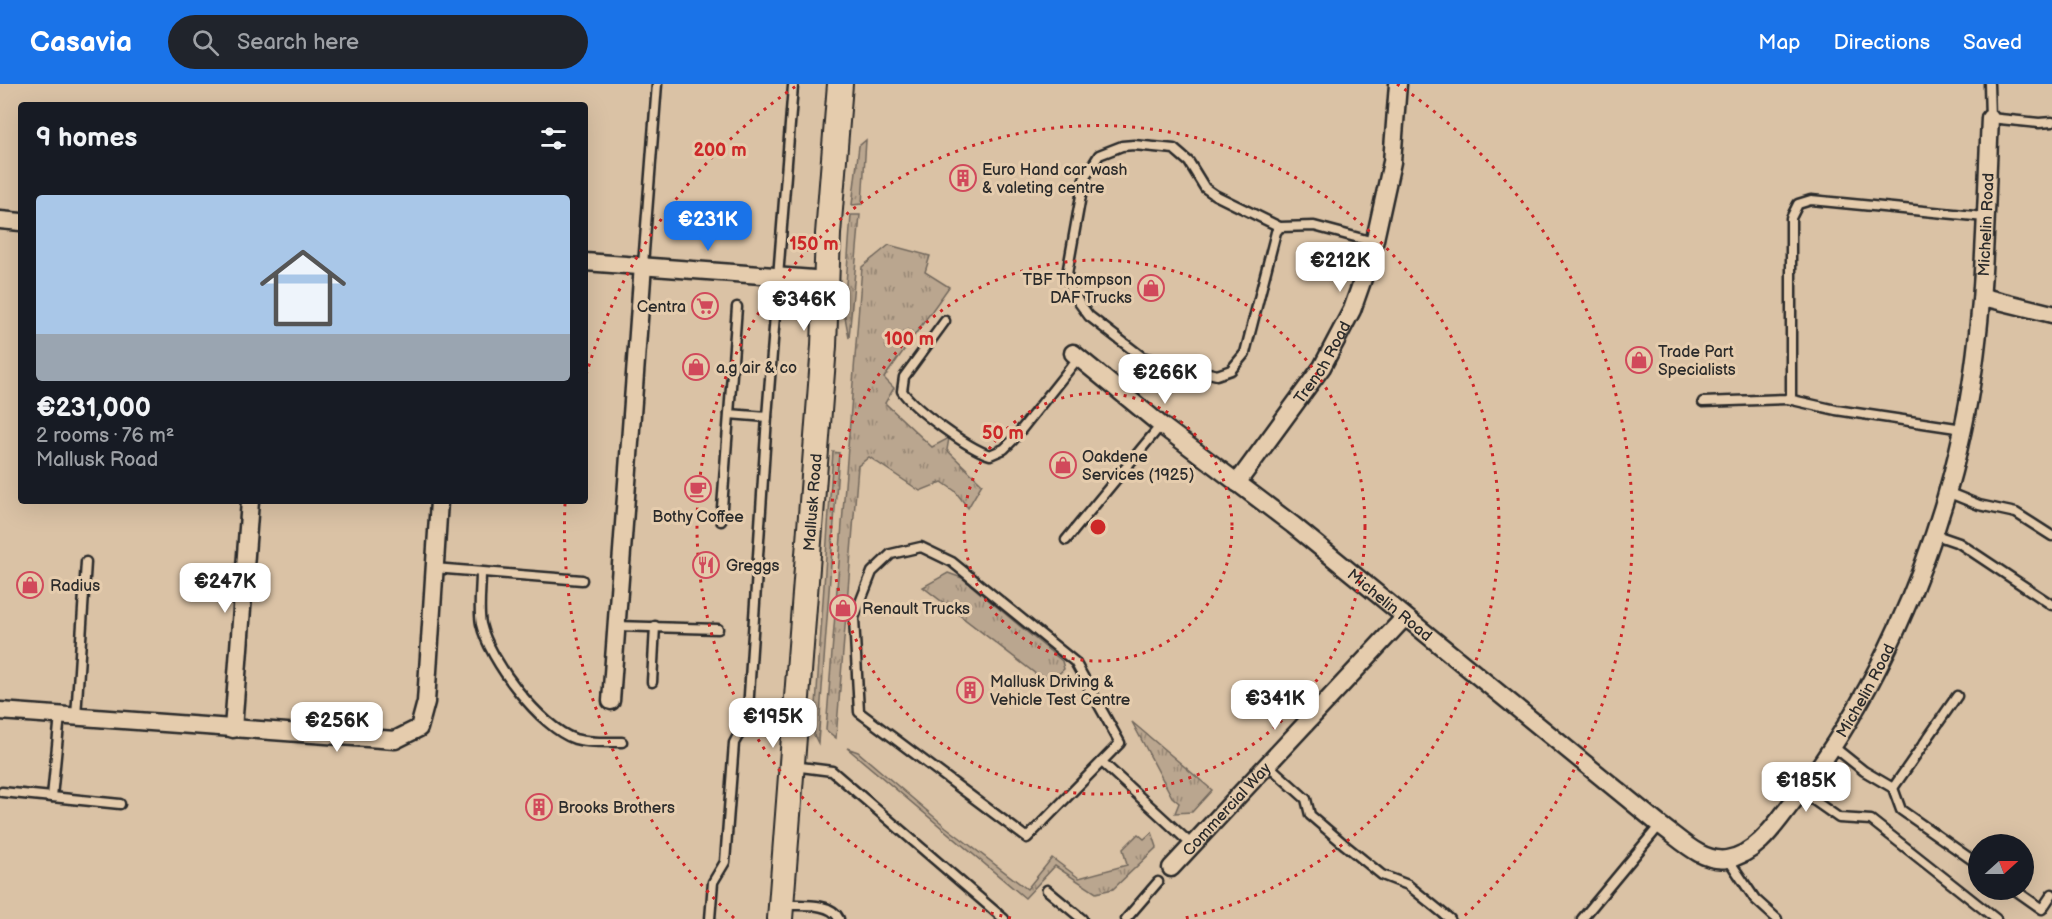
<!DOCTYPE html>
<meta charset="utf-8">
<style>
:root{--surface:#171b24;--page:#20242c;--text:#f1f3f6;--muted:#9ea1a6;--accent:#1a73e8}
body{margin:0;font-family:"Balsamiq Sans",sans-serif;background:var(--page);color:var(--text);height:100vh;display:flex;flex-direction:column;font-size:22px;white-space:nowrap}
*{box-sizing:border-box;margin:0}
p{font-size:20px;color:var(--muted)}
.icon{flex:none;width:33px;height:33px;fill:none;stroke:currentColor;stroke-width:2;stroke-linecap:round;stroke-linejoin:round}
.map{position:relative;flex:1;overflow:hidden}
.side{position:absolute;left:18px;top:18px;width:570px;height:402px;display:flex;flex-direction:column;background:var(--surface);border-radius:6px;box-shadow:0 6px 24px #0002}
.side>*{flex:none}
.needle{width:39px;rotate:69deg}
.fabs{position:absolute;left:1968px;top:750px;display:grid;gap:12px}
.fabs a{display:grid;place-items:center;width:66px;height:66px;border-radius:50%;background:var(--surface);box-shadow:0 6px 24px #0002;font-size:30px}
.price{position:absolute;translate:-50% -51px;padding:0 14px;border-radius:12px;background:#fff;color:#222;font-size:20px;line-height:39px;filter:drop-shadow(0 2px 3px #0008)}
.price::after{content:'';position:absolute;left:50%;top:36px;width:18px;height:14px;margin-left:-9px;background:inherit;clip-path:polygon(0 0,100% 0,50% 100%)}
.price.selected{background:var(--accent);color:#fff}
ul{padding:0;list-style:none}
li{display:grid;align-content:center;gap:12px;height:318px;padding:0 18px}
li span{display:grid;place-items:center;height:186px;border-radius:6px;color:#555}
li>.icon{margin-inline-start:auto}
span .icon{width:108px;height:108px;fill:#fffc;stroke-width:1}
li b{font-size:26px}
h2{display:flex;justify-content:space-between;align-items:center;height:72px;padding:0 18px;font-size:26px}
header{display:flex;align-items:center;gap:36px;box-sizing:border-box;height:84px;padding:0 30px;background:var(--accent);color:#fff}
header strong{font-size:28px}
nav{display:flex;gap:33px;margin-inline-start:auto;font-size:21px}
.search{width:420px;height:54px;background:var(--page);display:flex;align-items:center;gap:15px;box-sizing:border-box;padding:0 21px;border-radius:33px;color:var(--muted);font-size:22px}
.map>svg:first-child{display:block}
.grass{fill:url(#grass-tufts);stroke:#72685d;stroke-width:1.5}
.lines{fill:none;stroke-linecap:round;stroke-linejoin:round}
.service-casing{stroke:#2b2b2b;stroke-width:13}
.minor-casing{stroke:#2b2b2b;stroke-width:21}
.secondary-casing{stroke:#2b2b2b;stroke-width:28}
.service{stroke:#e5ccad;stroke-width:8}
.minor{stroke:#e5ccad;stroke-width:16}
.secondary{stroke:#e5ccad;stroke-width:24}
.ring{fill:none;stroke:#cd2828;stroke-width:3;stroke-dasharray:3 6}
.labels{text-anchor:middle;stroke-width:6;stroke-linejoin:round;paint-order:stroke}
.poi-label{font-size:16px;fill:#2b2b2b;stroke:#e5ccad;text-anchor:start}
.street-label{font-size:16px;fill:#2b2b2b;stroke:#e5ccad}
.centre{fill:#cd2828;stroke:#e5ccad;stroke-width:3}
.ring-label{font-size:18px;text-anchor:middle;font-weight:bold;fill:#cd2828;stroke:#e5ccad;stroke-width:6;stroke-linejoin:round;paint-order:stroke}
</style>
<header>
<strong>Casavia</strong>
<div class="search"><svg class="icon" aria-label="search" viewBox="0 0 24 24"><circle cx="10" cy="10" r="6"/><path d="M15 15l6 6"/></svg>Search here</div>
<nav><a>Map</a><a>Directions</a><a>Saved</a></nav>
</header>
<div class="map">
<svg width="2052" height="835" viewBox="0 0 2052 835">
<defs>
<pattern id="grass-tufts" width="24" height="20" patternUnits="userSpaceOnUse" patternTransform="scale(1.5)"><rect width="24" height="20" fill="#baa68f"/><path d="M3 7l-1-3M5 7V3M7 7l1-3M15 17l-1-3M17 17v-4M19 17l1-3" fill="none" stroke="#978775"/></pattern>
</defs>
<rect width="100%" height="100%" fill="#dac2a5"/>
<filter id="ink" filterUnits="userSpaceOnUse"><feTurbulence type="fractalNoise" baseFrequency=".0167" numOctaves="2"/><feDisplacementMap in="SourceGraphic" scale="12" xChannelSelector="R" yChannelSelector="G"/><feConvolveMatrix kernelMatrix="1 2 1 2 8 2 1 2 1" color-interpolation-filters="sRGB"/></filter>
<g filter="url(#ink)">
<g class="grass">
<path d="M866,56l-4,64 -10,1 7,-59z"/>
<path d="M851,131h9l-11,123 -5,-26z"/>
<path d="M889,161l41,11 -5,16 24,15 -65,91 10,10 -9,15 47,44 17,-9 -2,12 35,34 -14,24 -13,-17 -13,-9 -22,9 -51,-34 -11,9 -22,272 -10,-8 36,-463z"/>
<path d="M833,368l6,1 -21,290 -4,-8z"/>
<path d="M948,489l14,5 100,83 2,8 -11,10 -17,-5 -113,-87z"/>
<path d="M1132,638l80,68 -20,22 -17,1 4,-10 -7,-6z"/>
<path d="M847,664l11,4 88,75 81,62 25,-31 27,20 48,-13 -4,-16 15,-15 6,5 8,-7 5,15 -44,42 -17,4 -41,-27 -30,32z"/>
</g>
<g class="lines">
<defs>
<g id="service">
<path d="M1989,0l1,34 49,5 13,-1"/>
<path d="M1280,143l-65,-32 -10,-7 -16,-26 -15,-13 -40,-4 -12,1 -23,9 -15,24 -17,95 5,19 17,23 53,41 75,18 14,-5 14,-17 31,-121 4,-5 34,-1 60,16"/>
<path d="M643,181l14,-181"/>
<path d="M945,237l-41,56 -2,14c12,18 67,58 88,64l14,-6 9,-9 66,-83"/>
<path d="M1788,315l48,11 127,19"/>
<path d="M1703,318l85,-3 3,-3v-178l7,-14 13,-4 174,17"/>
<path d="M729,330l38,3"/>
<path d="M1947,408l32,13 37,8 36,23"/>
<path d="M721,437l16,-214"/>
<path d="M1933,450l26,9 93,62"/>
<path d="M1066,456l95,-115"/>
<path d="M921,463l31,15 123,100 45,81 -93,95 -168,-126 -5,-94 18,-46 19,-18z"/>
<path d="M434,484l148,12"/>
<path d="M481,489c0,16 -3,36 0,51 8,36 60,104 94,115 14,4 32,3 47,3"/>
<path d="M616,542l102,3"/>
<path d="M652,598l3,-56"/>
<path d="M60,631l-8,82 68,7"/>
<path d="M76,633l10,-155"/>
<path d="M747,642l20,-309 26,-331"/>
<path d="M1834,663l30,24 29,17 8,22 77,54"/>
<path d="M1102,678l90,83"/>
<path d="M1267,680l39,35 4,16 35,30 37,30 26,10 42,34"/>
<path d="M793,682l39,5 172,148"/>
<path d="M1893,704l64,-92"/>
<path d="M2,708l50,5"/>
<path d="M1802,708l37,26 32,2 125,99"/>
<path d="M1728,775l27,40 22,20"/>
<path d="M1047,806l35,29"/>
<path d="M2015,806l27,19 10,-15"/>
<path d="M782,821c17,1 49,-4 57,14"/>
<path d="M710,835l3,-37 12,-20 9,-119c12,-26 34,-19 58,-17"/>
<path d="M1126,835l32,-37"/>
<path d="M1582,835l78,-94"/>
</g>
<g id="minor">
<path d="M0,136l21,2"/>
<path d="M585,178l242,18"/>
<path d="M1983,213l69,17"/>
<path id="s1" d="M1073,269l88,72 132,100 367,300c20,14 42,38 67,34 27,-4 46,-31 61,-51 85,-105 147,-247 175,-379 22,-102 22,-207 27,-311"/>
<path id="s2" d="M1237,399l85,-116 30,-57 20,-57 20,-91 6,-78"/>
<path d="M611,617l32,-436"/>
<path d="M0,627l395,29 24,-12 7,-26 13,-201"/>
<path d="M233,645l17,-228"/>
<path id="s3" d="M1171,784l234,-251"/>
</g>
<g id="secondary">
<path id="s4" d="M780,835l44,-573 4,-112 12,-150"/>
</g>
</defs>
<use href="#service" class="service-casing"/>
<use href="#minor" class="minor-casing"/>
<use href="#secondary" class="secondary-casing"/>
<use href="#service" class="service"/>
<use href="#minor" class="minor"/>
<use href="#secondary" class="secondary"/>
</g>
</g>
<g class="ring">
<circle cx="1098" cy="443" r="134"/>
<circle cx="1098" cy="443" r="267"/>
<path d="M1011 834A401 401 0 1 1 1185 834"/>
<path d="M734 834A534 534 0 0 1 565 420M586 291A534 534 0 0 1 799 0M1397 0A534 534 0 0 1 1462 834"/>
</g>
<defs>
<symbol id="building-ring" viewBox="-11 -11 22 22"><circle r="9.5" fill="#e5ccad" stroke="#d1495b" stroke-width="1.5"/><path d="M-4-6H4V6H1V3H-1V6H-4ZM-2.5-4.3h1.7v1.8h-1.7ZM.8-4.3h1.7v1.8H.8ZM-2.5-1h1.7V.8h-1.7ZM.8-1h1.7V.8H.8Z" fill="#d1495b"/></symbol>
<symbol id="shop-ring" viewBox="-11 -11 22 22"><circle r="9.5" fill="#e5ccad" stroke="#d1495b" stroke-width="1.5"/><path d="M-5-2.5h2.3a2.7 3.5 0 0 1 5.4 0H5L5.5 6h-11ZM-1.5-2.5h3a1.5 2.3 0 0 0-3 0Z" fill="#d1495b"/></symbol>
<symbol id="supermarket-ring" viewBox="-11 -11 22 22"><circle r="9.5" fill="#e5ccad" stroke="#d1495b" stroke-width="1.5"/><path d="M-6-5.5h2.5l.6 2H6L4.5 2H-2.5L-4.4-4H-6ZM-1.5 3.2a1.3 1.3 0 1 0 .1 0ZM3 3.2a1.3 1.3 0 1 0 .1 0Z" fill="#d1495b"/></symbol>
<symbol id="cafe-ring" viewBox="-11 -11 22 22"><circle r="9.5" fill="#e5ccad" stroke="#d1495b" stroke-width="1.5"/><path d="M-5.5-4.5H6V0H3Q3 3.5 0 3.5H-2.5Q-5.5 3.5-5.5 0ZM3-3.2v2h1.7v-2ZM-6 4.5H4V6H-6Z" fill="#d1495b"/></symbol>
<symbol id="restaurant-ring" viewBox="-11 -11 22 22"><circle r="9.5" fill="#e5ccad" stroke="#d1495b" stroke-width="1.5"/><path d="M-5-6h1v4h1v-4h1v4h1v-4h1v5L-1.5 .5V6h-2V.5L-5-1ZM5-6V6H3V1.5H1.5Q1.5-4 5-6Z" fill="#d1495b"/></symbol>
</defs>
<g fill-rule="evenodd">
<use href="#building-ring" x="948" y="79" width="30" height="30"/>
<use href="#shop-ring" x="1136" y="189" width="30" height="30"/>
<use href="#supermarket-ring" x="690" y="207" width="30" height="30"/>
<use href="#shop-ring" x="1624" y="261" width="30" height="30"/>
<use href="#shop-ring" x="681" y="268" width="30" height="30"/>
<use href="#shop-ring" x="1048" y="366" width="30" height="30"/>
<use href="#cafe-ring" x="683" y="390" width="30" height="30"/>
<use href="#restaurant-ring" x="691" y="466" width="30" height="30"/>
<use href="#shop-ring" x="15" y="486" width="30" height="30"/>
<use href="#shop-ring" x="828" y="509" width="30" height="30"/>
<use href="#building-ring" x="955" y="591" width="30" height="30"/>
<use href="#building-ring" x="524" y="708" width="30" height="30"/>
</g>
<g class="labels">
<g class="poi-label">
<text x="982" y="91">Euro Hand car wash<tspan x="982" dy="18">&amp; valeting centre</tspan></text>
<text x="1132" y="201" text-anchor="end">TBF Thompson<tspan x="1132" dy="18">DAF Trucks</tspan></text>
<text x="686" y="228" text-anchor="end">Centra</text>
<text x="1658" y="273">Trade Part<tspan x="1658" dy="18">Specialists</tspan></text>
<text x="716" y="289">a.g air &amp; co</text>
<text x="1082" y="378">Oakdene<tspan x="1082" dy="18">Services (1925)</tspan></text>
<text x="698" y="438" text-anchor="middle">Bothy Coffee</text>
<text x="726" y="487">Greggs</text>
<text x="50" y="507">Radius</text>
<text x="862" y="530">Renault Trucks</text>
<text x="990" y="603">Mallusk Driving &amp;<tspan x="990" dy="18">Vehicle Test Centre</tspan></text>
<text x="558" y="729">Brooks Brothers</text>
</g>
<g class="street-label">
<text dy="6" stroke="none"><textPath href="#s1" startOffset="1539">Michelin Road</textPath></text>
<text dy="6" stroke="none"><textPath href="#s2" startOffset="148">Trench Road</textPath></text>
<text dy="6" stroke="none"><textPath href="#s4" startOffset="418">Mallusk Road</textPath></text>
<text dy="6" stroke="none"><textPath href="#s1" startOffset="405">Michelin Road</textPath></text>
<text dy="6" stroke="none"><textPath href="#s1" startOffset="1053">Michelin Road</textPath></text>
<text dy="6" stroke="none"><textPath href="#s3" startOffset="81">Commercial Way</textPath></text>
</g>
</g>
<circle cx="1098" cy="443" r="9" class="centre"/>
<g class="ring-label">
<text x="720" y="72">200 m</text>
<text x="814" y="166">150 m</text>
<text x="909" y="261">100 m</text>
<text x="1003" y="355">50 m</text>
</g>
</svg>
<div class="fabs">
<a><svg class="needle" viewBox="-14 -14 28 28"><path d="M0-13l5 13h-10z" fill="#e53935"/><path d="M0 13l5-13h-10z" fill="#9ea1a6"/></svg></a>
</div>
<b class="price selected" style="left:708px;top:168px">€231K</b>
<b class="price" style="left:1340px;top:209px">€212K</b>
<b class="price" style="left:804px;top:248px">€346K</b>
<b class="price" style="left:1165px;top:321px">€266K</b>
<b class="price" style="left:225px;top:530px">€247K</b>
<b class="price" style="left:1275px;top:647px">€341K</b>
<b class="price" style="left:773px;top:665px">€195K</b>
<b class="price" style="left:337px;top:669px">€256K</b>
<b class="price" style="left:1806px;top:729px">€185K</b>
<section class="side">
<h2>9 homes<svg class="icon" aria-label="filters" viewBox="0 0 24 24"><path d="M4 7h16M4 17h16"/><circle cx="9" cy="7" r="2"/><circle cx="15" cy="17" r="2"/></svg></h2>
<ul>
<li><span style="background:linear-gradient(#a9c7e8 75%,#9aa5b1 0)"><svg class="icon" aria-label="home" viewBox="0 0 24 24"><path d="M3 11l9-7 9 7M6 9v11h12V9"/></svg></span><div><b>€231,000</b><p>2 rooms · 76 m²</p><p>Mallusk Road</p></div></li>
</ul>
</section>
</div>
